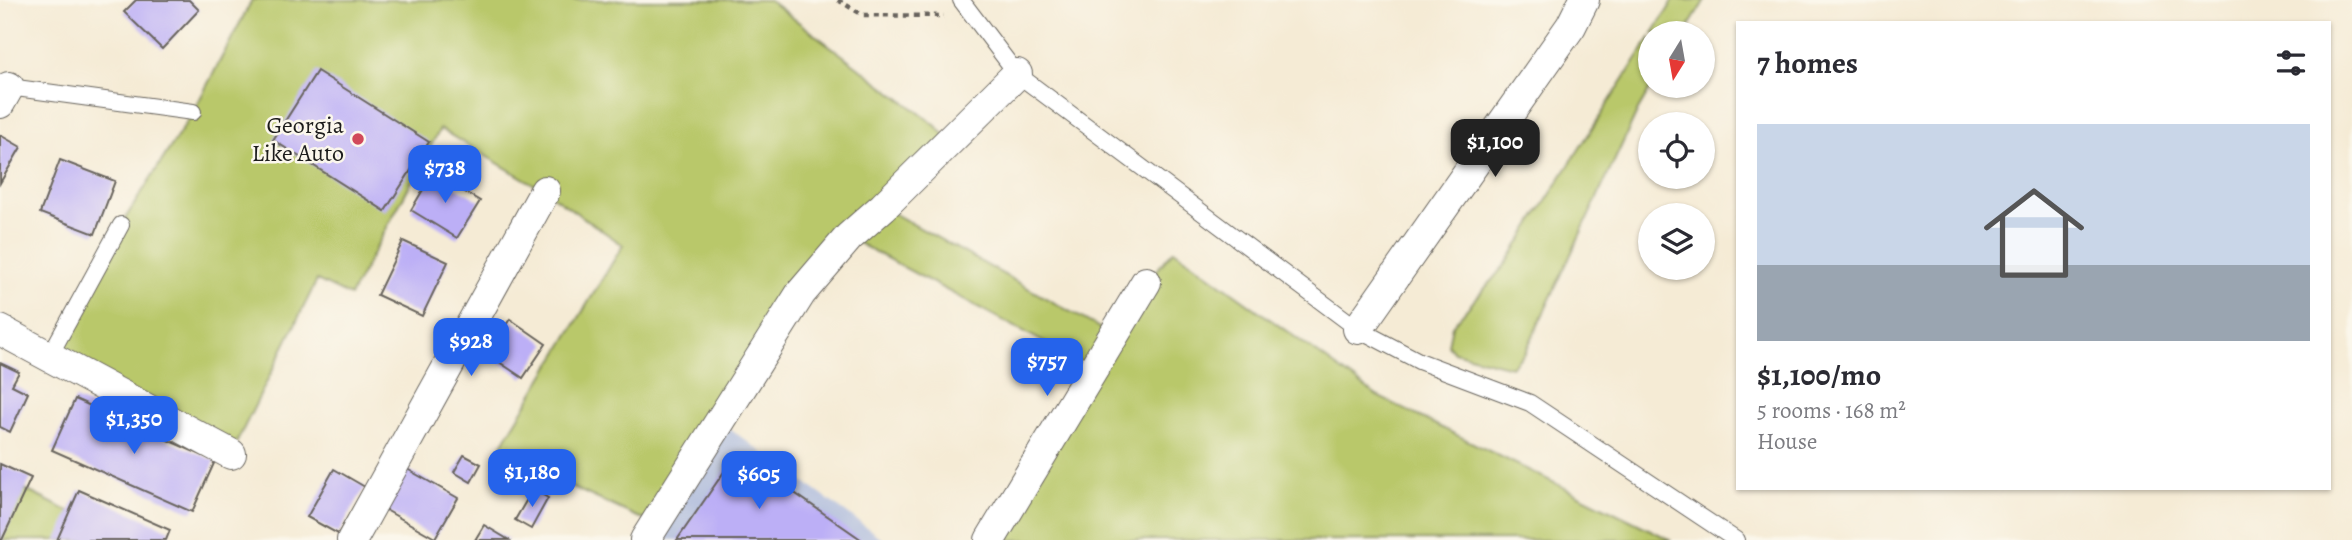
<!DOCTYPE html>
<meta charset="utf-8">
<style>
:root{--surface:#fff;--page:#f2f2f3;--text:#2b2b33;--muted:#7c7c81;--accent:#2563eb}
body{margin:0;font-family:Alegreya,serif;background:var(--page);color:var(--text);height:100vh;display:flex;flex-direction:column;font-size:26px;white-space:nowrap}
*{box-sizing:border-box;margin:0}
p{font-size:23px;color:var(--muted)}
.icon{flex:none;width:38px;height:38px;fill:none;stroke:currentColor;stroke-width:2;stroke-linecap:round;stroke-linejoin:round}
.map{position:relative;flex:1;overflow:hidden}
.details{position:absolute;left:1736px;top:21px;width:595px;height:469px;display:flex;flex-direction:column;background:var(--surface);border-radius:0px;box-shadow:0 2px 5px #0004}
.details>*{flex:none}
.needle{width:46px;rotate:191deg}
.buttons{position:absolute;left:1638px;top:21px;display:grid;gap:14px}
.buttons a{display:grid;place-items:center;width:77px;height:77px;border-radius:50%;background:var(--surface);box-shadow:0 2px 5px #0004;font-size:35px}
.price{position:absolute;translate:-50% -60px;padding:0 16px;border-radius:14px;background:var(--accent);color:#fff;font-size:23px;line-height:46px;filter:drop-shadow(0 2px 4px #0008)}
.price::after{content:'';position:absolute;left:50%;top:42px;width:21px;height:16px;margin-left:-10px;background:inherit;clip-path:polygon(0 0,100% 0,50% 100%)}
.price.on{background:#222;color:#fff}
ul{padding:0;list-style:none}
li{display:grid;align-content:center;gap:14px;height:371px;padding:0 21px}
li span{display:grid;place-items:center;height:217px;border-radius:0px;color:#555}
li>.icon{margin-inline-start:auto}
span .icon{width:126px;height:126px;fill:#fffc;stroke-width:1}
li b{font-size:30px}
h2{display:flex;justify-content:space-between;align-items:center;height:84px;padding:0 21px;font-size:30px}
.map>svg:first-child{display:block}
.industrial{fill:#bac4de}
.green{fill:#b9c86a;stroke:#6a7243;stroke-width:2}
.building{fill:#bcaff6}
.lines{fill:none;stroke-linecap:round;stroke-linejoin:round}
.service-casing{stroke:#68645d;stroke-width:18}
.minor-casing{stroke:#68645d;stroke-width:32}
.path{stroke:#68645d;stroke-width:4.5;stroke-dasharray:5 5;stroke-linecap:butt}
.service{stroke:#fff;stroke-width:16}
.minor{stroke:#fff;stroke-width:30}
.poi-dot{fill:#d1495b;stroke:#fbf7ec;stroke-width:2.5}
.labels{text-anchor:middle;stroke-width:5;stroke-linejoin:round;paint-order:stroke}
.poi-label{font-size:24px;fill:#1c1c1c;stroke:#fbf7ec;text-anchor:end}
</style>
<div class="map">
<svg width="2352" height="540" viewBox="0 0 2352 540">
<rect width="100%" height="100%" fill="#fbf7ec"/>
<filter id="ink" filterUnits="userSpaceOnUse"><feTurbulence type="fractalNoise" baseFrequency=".0143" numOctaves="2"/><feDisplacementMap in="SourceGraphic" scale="14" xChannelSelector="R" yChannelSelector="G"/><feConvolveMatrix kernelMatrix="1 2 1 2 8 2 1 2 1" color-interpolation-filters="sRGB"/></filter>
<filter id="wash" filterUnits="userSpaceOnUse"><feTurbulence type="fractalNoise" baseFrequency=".00686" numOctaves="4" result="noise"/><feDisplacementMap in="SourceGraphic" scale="28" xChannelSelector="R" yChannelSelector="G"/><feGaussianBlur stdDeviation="1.57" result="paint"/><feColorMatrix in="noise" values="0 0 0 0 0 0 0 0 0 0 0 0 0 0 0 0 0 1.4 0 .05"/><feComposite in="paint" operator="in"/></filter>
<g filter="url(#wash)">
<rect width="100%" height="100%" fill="#f5ebd5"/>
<path class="industrial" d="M719,421l165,119h-239z"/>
<g class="green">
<path d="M252,0h517l165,124 16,16 -66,68 230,128 32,-54 28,-32 203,146 294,144h-681l104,-171 -245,-131 -194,287 -158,-72 126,-208 -78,-54 -105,-62 -90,167 -33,-16 -86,174 -182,-97 72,-132 72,-113z"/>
<path d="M1674,0h31l-20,33h-32z"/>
<path d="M1650,38v48h2l-14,24 -113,243 -14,14 -57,-15 -6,-7 4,-19 54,-62z"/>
<path d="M0,477l126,63h-126z"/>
</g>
<g id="blocks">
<g class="building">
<path d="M136,0h53l10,10 -37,39 -38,-37z"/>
<path d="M317,71l112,71 -44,69 -112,-71z"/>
<path d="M0,135l21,12 -21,36z"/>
<path d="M60,160l55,21 -20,53 -55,-21z"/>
<path d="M433,173l47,28 -23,37 -46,-28z"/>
<path d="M403,241l45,21 -26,54 -45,-21z"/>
<path d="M510,319l36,25 -23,34 -36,-24z"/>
<path d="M0,363l19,9 -7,13 16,8 -18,39 -10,-5z"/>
<path d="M75,399l140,62 -23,51 -140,-62z"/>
<path d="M737,453l125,87h-185z"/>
<path d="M464,455l17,9 -10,18 -17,-10z"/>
<path d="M0,464l31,14 -29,62h-2z"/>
<path d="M334,469l31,18 -27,47 -31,-17z"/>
<path d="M407,469l51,29 -23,40 -51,-29z"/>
<path d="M533,489l15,9 -17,31 -16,-9z"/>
<path d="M79,490l91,40 -4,10h-109z"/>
<path d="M484,525l25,15h-34z"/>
</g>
</g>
</g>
<g filter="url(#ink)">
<use href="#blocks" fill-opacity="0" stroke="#68645d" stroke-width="2"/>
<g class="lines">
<defs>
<g id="service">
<path d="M961,0l56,74 341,255 61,32 111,42 206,137"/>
<path d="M9,87l184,25"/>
<path d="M49,357l72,-132"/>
</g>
<g id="minor">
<path d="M0,103l9,-16"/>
<path d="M1358,329l213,-303 13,-26"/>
<path d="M0,330l231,124"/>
<path d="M352,540l193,-349"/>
<path d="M645,540l156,-247 48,-56 34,-30 134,-133"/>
<path d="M990,540l156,-258"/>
</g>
</defs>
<use href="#service" class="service-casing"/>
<use href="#minor" class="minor-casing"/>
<path class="path" d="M838,0l25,15 81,1"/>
<use href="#service" class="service"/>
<use href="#minor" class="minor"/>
</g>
</g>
<circle class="poi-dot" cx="358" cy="139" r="7"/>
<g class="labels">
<g class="poi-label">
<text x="344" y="133">Georgia<tspan x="344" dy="28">Like Auto</tspan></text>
</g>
</g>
</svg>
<div class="buttons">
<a><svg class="needle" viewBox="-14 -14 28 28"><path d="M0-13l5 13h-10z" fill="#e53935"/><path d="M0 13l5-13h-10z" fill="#7c7c81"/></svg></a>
<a><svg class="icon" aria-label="locate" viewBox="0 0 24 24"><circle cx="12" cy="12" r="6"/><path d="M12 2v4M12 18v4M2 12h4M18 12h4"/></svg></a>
<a><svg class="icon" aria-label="layers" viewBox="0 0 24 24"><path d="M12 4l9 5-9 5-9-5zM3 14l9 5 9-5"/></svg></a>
</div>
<b class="price on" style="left:1495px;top:179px">$1,100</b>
<b class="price" style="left:445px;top:205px">$738</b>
<b class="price" style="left:471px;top:378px">$928</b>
<b class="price" style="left:1047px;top:398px">$757</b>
<b class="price" style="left:134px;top:456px">$1,350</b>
<b class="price" style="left:532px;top:509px">$1,180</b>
<b class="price" style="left:759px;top:511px">$605</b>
<section class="details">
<h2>7 homes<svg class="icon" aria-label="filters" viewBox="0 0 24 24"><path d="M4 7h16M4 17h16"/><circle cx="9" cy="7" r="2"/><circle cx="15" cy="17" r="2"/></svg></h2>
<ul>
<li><span style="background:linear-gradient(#c9d6e8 65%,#9aa5b1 0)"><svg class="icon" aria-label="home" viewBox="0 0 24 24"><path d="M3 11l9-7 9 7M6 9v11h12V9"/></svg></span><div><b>$1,100/mo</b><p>5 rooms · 168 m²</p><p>House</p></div></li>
</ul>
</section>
</div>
